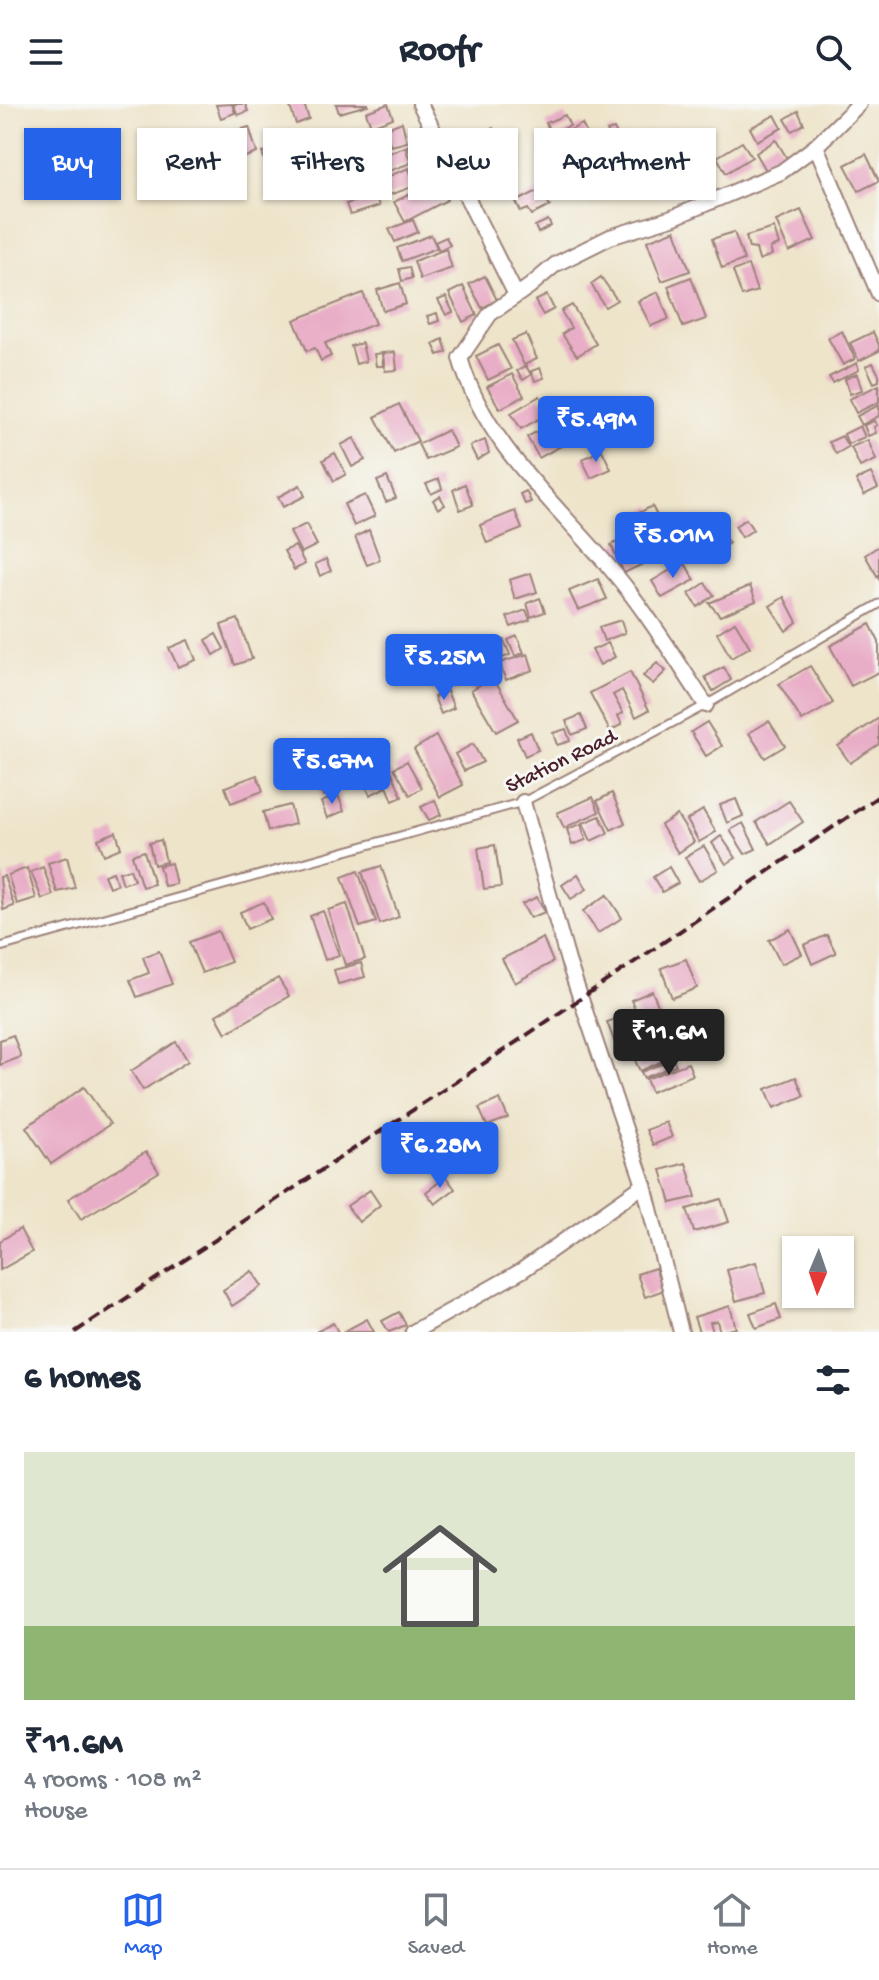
<!DOCTYPE html>
<meta charset="utf-8">
<style>
:root{--surface:#fff;--page:#f6f6f7;--text:#1f2937;--muted:#747a83;--line:#e0e1e3;--accent:#2563eb}
body{margin:0;font-family:"Gochi Hand",sans-serif;background:var(--page);color:var(--text);height:100vh;display:flex;flex-direction:column;font-size:30px;white-space:nowrap}
*{box-sizing:border-box;margin:0}
p{font-size:26px;color:var(--muted)}
.icon{flex:none;width:44px;height:44px;fill:none;stroke:currentColor;stroke-width:2;stroke-linecap:round;stroke-linejoin:round}
.map{position:relative;height:1228px;overflow:hidden}
.sheet{display:flex;flex-direction:column;background:var(--surface);flex:1}
.sheet>*{flex:none}
.guide{position:absolute;left:24px;top:24px;width:832px;height:72px;display:flex;gap:16px}
.needle{width:52px;rotate:182deg}
.tools{position:absolute;left:782px;top:1132px;display:grid;gap:16px}
.tools a{display:grid;place-items:center;width:72px;height:72px;border-radius:0px;background:var(--surface);box-shadow:0 2px 6px #0004;font-size:40px}
.price{position:absolute;translate:-50% -68px;padding:0 18px;border-radius:8px;background:var(--accent);color:#fff;font-size:26px;line-height:52px;filter:drop-shadow(0 2px 4px #0008)}
.price::after{content:'';position:absolute;left:50%;top:48px;width:24px;height:18px;margin-left:-12px;background:inherit;clip-path:polygon(0 0,100% 0,50% 100%)}
.price.on{background:#222;color:#fff}
ul{padding:0;list-style:none}
li{display:grid;align-content:center;gap:16px;height:424px;padding:0 24px}
li+li{border-top:2px solid var(--line)}
li span{display:grid;place-items:center;height:248px;border-radius:0px;color:#555}
li>.icon{margin-inline-start:auto}
span .icon{width:144px;height:144px;fill:#fffc;stroke-width:1}
li b{font-size:34px}
h2{display:flex;justify-content:space-between;align-items:center;height:96px;padding:0 24px;font-size:34px}
.chip{padding:0 28px;border-radius:0px;background:var(--surface);box-shadow:0 2px 6px #0004;font-size:28px;line-height:72px}
.chip.on{background:var(--accent);color:#fff}
header{display:flex;justify-content:space-between;align-items:center;height:104px;padding:0 24px;background:var(--surface);font-size:36px;font-weight:800}
.tab-bar{display:flex;justify-content:space-around;align-items:center;height:112px;border-top:2px solid var(--line);background:var(--surface);font-size:22px;color:var(--muted)}
.tab-bar a{display:grid;justify-items:center;gap:4px}
.tab-bar .on{color:var(--accent)}
.map>svg:first-child{display:block}
.building{fill:#e9aec7}
.lines{fill:none;stroke-linecap:round;stroke-linejoin:round}
.lane-casing{stroke:#9c827a;stroke-width:11}
.street-casing{stroke:#9c827a;stroke-width:18}
.lane{stroke:#fff;stroke-width:7}
.street{stroke:#fff;stroke-width:14}
.rail{stroke:#4a1f2b;stroke-width:4;stroke-dasharray:12 6;stroke-linecap:butt}
.labels{text-anchor:middle;stroke-width:6;stroke-linejoin:round;paint-order:stroke}
.street-label{font-size:22px;fill:#4a1f2b;stroke:#f6f6f2}
</style>
<header><svg class="icon" aria-label="menu" viewBox="0 0 24 24"><path d="M4 6h16M4 12h16M4 18h16"/></svg>Roofr<svg class="icon" aria-label="search" viewBox="0 0 24 24"><circle cx="10" cy="10" r="6"/><path d="M15 15l6 6"/></svg></header>
<div class="map">
<svg width="879" height="1228" viewBox="0 0 879 1228">
<rect width="100%" height="100%" fill="#f6f6f2"/>
<filter id="ink" filterUnits="userSpaceOnUse"><feTurbulence type="fractalNoise" baseFrequency=".0125" numOctaves="2"/><feDisplacementMap in="SourceGraphic" scale="16" xChannelSelector="R" yChannelSelector="G"/><feConvolveMatrix kernelMatrix="1 2 1 2 8 2 1 2 1" color-interpolation-filters="sRGB"/></filter>
<filter id="wash" filterUnits="userSpaceOnUse"><feTurbulence type="fractalNoise" baseFrequency=".006" numOctaves="4" result="noise"/><feDisplacementMap in="SourceGraphic" scale="32" xChannelSelector="R" yChannelSelector="G"/><feGaussianBlur stdDeviation="1.8" result="paint"/><feColorMatrix in="noise" values="0 0 0 0 0 0 0 0 0 0 0 0 0 0 0 0 0 1.4 0 .05"/><feComposite in="paint" operator="in"/></filter>
<g filter="url(#wash)">
<rect width="100%" height="100%" fill="#eee4ca"/>
<g id="blocks">
<g class="building">
<path d="M232,0l3,9 -14,5 -5,-13z"/>
<path d="M233,0h12l3,7 -10,4z"/>
<path d="M289,0h15l5,15 -13,5z"/>
<path d="M336,0h32v1l-29,8z"/>
<path d="M388,0l5,14 -22,8 -5,-14z"/>
<path d="M798,7l6,13 -12,7 -7,-12z"/>
<path d="M565,11l5,11 -19,8 -5,-11z"/>
<path d="M775,11l7,13 -25,13 -7,-13z"/>
<path d="M402,18l5,20 -16,4 -7,-17z"/>
<path d="M582,20l6,12 -27,14 -6,-12z"/>
<path d="M249,23l8,26 -36,12 -3,-10 26,-8 -5,-17z"/>
<path d="M493,24l9,18 -25,12 -5,-9 16,-8 -5,-8z"/>
<path d="M614,25l5,10 -7,3 -5,-11z"/>
<path d="M236,26l4,13 -13,5 -5,-14z"/>
<path d="M474,27l6,12 -7,3 -5,-12z"/>
<path d="M375,29l6,15 -30,12 -6,-15z"/>
<path d="M598,33l10,24 -51,21 -11,-24z"/>
<path d="M295,35l5,13 -33,14 -5,-13z"/>
<path d="M420,36l7,14 -13,7 -7,-15z"/>
<path d="M776,36l12,20 -21,12 -11,-19z"/>
<path d="M742,38l10,15 -26,16 -9,-16z"/>
<path d="M405,43l6,16 -25,9 -6,-16z"/>
<path d="M621,50l10,24 -10,4 -10,-24z"/>
<path d="M866,50l13,27 -20,10 -14,-26z"/>
<path d="M493,53l6,13 -14,7 -6,-12z"/>
<path d="M409,64l6,18 -28,10 -6,-17z"/>
<path d="M508,65l7,12 -10,5 -7,-11z"/>
<path d="M495,72l7,17 -8,3 -6,-17z"/>
<path d="M437,77l10,19 -42,22 -11,-20z"/>
<path d="M541,85l9,17 -18,9 -4,-6 -7,3 -5,-10z"/>
<path d="M375,91l4,11 -29,9 -4,-11z"/>
<path d="M801,106l14,30 -26,12 -13,-31z"/>
<path d="M413,116l5,12 -23,10 -6,-13z"/>
<path d="M548,116l3,6 -13,7 -3,-7z"/>
<path d="M774,124l5,17 -9,3 2,7 -13,5 -3,-11 -7,-1 -3,-12z"/>
<path d="M675,126l15,41 -28,10 -15,-40z"/>
<path d="M734,128l10,28 -22,8 -10,-29z"/>
<path d="M431,131l6,13 -35,13 -5,-13z"/>
<path d="M446,133l4,8 -11,5 -4,-8z"/>
<path d="M446,145l6,19 -32,11 -6,-18z"/>
<path d="M748,161l9,26 -15,5 -9,-25z"/>
<path d="M409,163l3,11 -10,3 -3,-12z"/>
<path d="M485,172l12,24 -15,8 -13,-24z"/>
<path d="M601,173l16,23 -12,7 -14,-23z"/>
<path d="M691,173l15,42 -23,8 -15,-41z"/>
<path d="M400,179l6,21 -23,7 -6,-21z"/>
<path d="M463,182l14,29 -14,7 -14,-29z"/>
<path d="M658,188l11,27 -18,7 -13,-25z"/>
<path d="M363,189l12,31 -50,19 6,13 -10,5 -6,-13 -8,3 -13,-31z"/>
<path d="M547,191l7,14 -11,6 -8,-14z"/>
<path d="M446,193l7,15 -7,3 -8,-15z"/>
<path d="M572,201l24,39 -19,12 -15,-22 9,-6 -10,-17z"/>
<path d="M437,209l2,8 -9,3 -3,-8z"/>
<path d="M842,227l13,28 -12,6 -15,-27z"/>
<path d="M873,228l6,13v6l-20,10 -9,-18z"/>
<path d="M526,230l11,25 -13,6 -12,-25z"/>
<path d="M443,235l4,13 -9,3 -5,-11z"/>
<path d="M362,239l4,18 -10,3 -5,-18z"/>
<path d="M498,241l13,24 -23,11 -12,-24z"/>
<path d="M395,248l2,18 -12,1 -2,-18z"/>
<path d="M382,249l1,13h-7l-2,-12z"/>
<path d="M857,259l2,7 -26,13 -4,-6z"/>
<path d="M873,259l6,12v6l-5,2 -8,-17z"/>
<path d="M526,262l5,9 -8,5 -6,-9z"/>
<path d="M540,264l4,10 -9,3 -4,-10z"/>
<path d="M512,270l12,22 -24,13 -13,-22z"/>
<path d="M857,270l5,16 -12,4 -5,-15z"/>
<path d="M879,281v17l-23,11 -7,-14z"/>
<path d="M540,292l9,17 -28,16 -10,-16z"/>
<path d="M399,300l19,37 -24,12 -19,-36z"/>
<path d="M879,301v11l-17,9 -5,-9z"/>
<path d="M560,315l12,21 -33,18 -12,-21z"/>
<path d="M874,317l3,4 -3,2 2,6 -8,3 -4,-11z"/>
<path d="M860,322l5,11 -17,7 -4,-10z"/>
<path d="M448,326l8,17 -30,13 -8,-16z"/>
<path d="M842,332l6,11 -12,7 -7,-12z"/>
<path d="M354,334l11,22 -13,7 -11,-22z"/>
<path d="M485,336l4,13 -12,7 -7,-14z"/>
<path d="M868,336l8,20 -16,7 -9,-20z"/>
<path d="M602,346l9,19 -20,9 -9,-19z"/>
<path d="M335,349l11,21 -12,7 -11,-21z"/>
<path d="M871,369l7,15 -14,7 -8,-15z"/>
<path d="M387,373l9,21 -10,4 -9,-21z"/>
<path d="M439,375l3,10 -11,5 -5,-10z"/>
<path d="M465,380l8,21 -13,5 -7,-20z"/>
<path d="M300,381l5,11 -22,11 -5,-10z"/>
<path d="M526,387l5,11 -6,2 -5,-10z"/>
<path d="M365,391l10,21 -21,10 -10,-22z"/>
<path d="M440,392l5,9 -7,4 -5,-9z"/>
<path d="M652,402l12,24 -17,8 -12,-23z"/>
<path d="M515,407l7,18 -35,14 -7,-18z"/>
<path d="M746,415l7,11 -11,7 -7,-11z"/>
<path d="M680,417l11,12 -38,25 -10,-14z"/>
<path d="M306,420l11,21 -16,8 -11,-21z"/>
<path d="M369,426l11,30 -13,5 -12,-28z"/>
<path d="M722,430l7,9 -11,8 -6,-8z"/>
<path d="M630,432l13,28 -19,9 -13,-28z"/>
<path d="M295,442l10,18 -11,6 -10,-19z"/>
<path d="M879,442v33l-14,-24z"/>
<path d="M326,455l5,12 -11,5 -5,-12z"/>
<path d="M684,458l11,18 -33,18 -10,-17z"/>
<path d="M531,469l6,19 -22,7 -6,-19z"/>
<path d="M598,475l9,20 -29,11 -9,-19z"/>
<path d="M705,479l9,12 -16,12 -9,-13z"/>
<path d="M750,482l6,15 -36,15 -11,-13z"/>
<path d="M784,493l13,25 -11,9 -16,-25z"/>
<path d="M540,494l5,14 -14,5 -4,-14z"/>
<path d="M526,506l4,10 -19,7 -4,-10z"/>
<path d="M238,515l14,40 -17,6 -14,-40z"/>
<path d="M621,516l4,13 -21,8 -5,-14z"/>
<path d="M735,518l15,25 -19,11 -14,-25z"/>
<path d="M870,520l9,18v30l-28,14 -21,-40z"/>
<path d="M216,530l8,15 -10,6 -8,-15z"/>
<path d="M517,532l7,17 -9,3 -7,-16z"/>
<path d="M188,536l8,20 -18,7 -9,-19z"/>
<path d="M504,536l6,15 -20,8 -6,-15z"/>
<path d="M608,539l7,14 -15,8 -8,-15z"/>
<path d="M528,550l5,16 -27,10 -7,-17z"/>
<path d="M657,559l9,8 -13,13 -10,-8z"/>
<path d="M810,562l23,37 -31,18 -23,-37z"/>
<path d="M724,563l7,13 -18,11 -8,-14z"/>
<path d="M630,568l19,38 -13,7 -14,-27 -9,5 10,18 -5,3 4,8 -12,7 -20,-38z"/>
<path d="M493,573l25,43 -22,12 -25,-42z"/>
<path d="M447,587l7,17 -13,6 -7,-17z"/>
<path d="M581,611l6,14 -15,6 -6,-14z"/>
<path d="M879,614v26l-29,19 -12,-17z"/>
<path d="M769,617l16,25 -20,12 -16,-25z"/>
<path d="M707,618l15,24 -16,10 -15,-24z"/>
<path d="M566,625l4,12 -13,4 -4,-12z"/>
<path d="M531,628l7,18 -13,6 -8,-18z"/>
<path d="M436,632l27,49 -23,12 -26,-48z"/>
<path d="M473,640l10,18 -19,9 -9,-17z"/>
<path d="M407,657l15,27 -12,7 -16,-27z"/>
<path d="M380,668l7,15 -17,8 -7,-15z"/>
<path d="M392,668l10,25 -9,4 -10,-25z"/>
<path d="M257,671l6,16 -32,12 -6,-16z"/>
<path d="M334,674l4,12 -15,6 -5,-12z"/>
<path d="M612,689l13,30 -14,7 -14,-29z"/>
<path d="M338,691l6,16 -17,7 -6,-16z"/>
<path d="M593,693l6,15 -35,16 -7,-15z"/>
<path d="M736,695l7,17 -16,7 -7,-18z"/>
<path d="M435,696l6,15 -12,5 -8,-13z"/>
<path d="M789,697l14,21 -33,22 -14,-22z"/>
<path d="M290,701l5,19 -27,7 -5,-19z"/>
<path d="M703,706l13,22 -17,10 -12,-22z"/>
<path d="M677,711l17,27 -16,11 -17,-28z"/>
<path d="M600,712l8,17 -17,8 -8,-18z"/>
<path d="M743,719l13,26 -11,5 -15,-24z"/>
<path d="M581,720l5,16 -14,5 -5,-16z"/>
<path d="M116,728l5,16 -17,7 -6,-16z"/>
<path d="M721,732l15,22 -10,6 -14,-21z"/>
<path d="M161,736l5,22 -12,3 -5,-22z"/>
<path d="M495,741l6,42 -17,2 -6,-41z"/>
<path d="M704,742l14,24 -19,11 -14,-24z"/>
<path d="M144,747l10,33 -12,3 -10,-32z"/>
<path d="M67,753l8,31 -18,4 -9,-29z"/>
<path d="M171,759l5,21 -12,2 -5,-20z"/>
<path d="M381,762l18,51 -19,7 -18,-52z"/>
<path d="M43,763l10,28 -11,4 -11,-27z"/>
<path d="M669,763l9,16 -16,9 -9,-15z"/>
<path d="M27,764l9,30 -19,6 -9,-29z"/>
<path d="M130,765l4,11 -11,4 -4,-12z"/>
<path d="M358,767l18,51 -16,5 -18,-50z"/>
<path d="M113,768l4,12 -8,3 -5,-12z"/>
<path d="M578,770l9,15 -16,10 -9,-14z"/>
<path d="M4,772l10,30 -11,4 -3,-33z"/>
<path d="M607,791l15,23 -24,15 -15,-22z"/>
<path d="M537,793l8,15 -15,6 -8,-14z"/>
<path d="M264,798l7,17 -24,10 -7,-17z"/>
<path d="M347,800l18,55 -20,6 -17,-55z"/>
<path d="M323,807l16,44 -14,5 -15,-44z"/>
<path d="M790,825l12,25 -21,10 -12,-24z"/>
<path d="M218,827l13,31 -29,11 -13,-31z"/>
<path d="M827,831l9,18 -24,11 -8,-19z"/>
<path d="M543,834l10,24 -38,21 -13,-24z"/>
<path d="M159,847l13,33 -35,13 -7,-17 19,-7 -6,-16z"/>
<path d="M686,855l11,29 -25,10 -11,-30z"/>
<path d="M361,859l4,14 -27,7 -4,-14z"/>
<path d="M278,874l11,18 -63,37 -10,-18z"/>
<path d="M652,887l15,36 -21,9 -15,-36z"/>
<path d="M627,911l9,23 -20,8 -9,-24z"/>
<path d="M13,931l8,22 -21,8v-25z"/>
<path d="M667,935l7,17 -34,15 -8,-17z"/>
<path d="M176,938l12,19 -45,29 -12,-19z"/>
<path d="M673,955l3,6 -32,13 -3,-6z"/>
<path d="M688,959l5,12 -42,17 -5,-13z"/>
<path d="M796,973l8,19 -30,12 -8,-19z"/>
<path d="M84,983l26,37 -59,40 -25,-37z"/>
<path d="M500,995l8,19 -21,8 -8,-18z"/>
<path d="M666,1018l6,15 -19,8 -7,-15z"/>
<path d="M460,1025l12,19 -24,15 -12,-19z"/>
<path d="M146,1048l13,20 -78,47 -13,-20z"/>
<path d="M686,1059l10,34 -25,6 -10,-33z"/>
<path d="M446,1073l9,12 -20,15 -9,-12z"/>
<path d="M370,1086l10,15 -21,17 -12,-16z"/>
<path d="M721,1095l8,23 -35,10 -7,-23z"/>
<path d="M20,1125l12,23 -32,18v-29z"/>
<path d="M756,1158l9,31 -29,8 -9,-31z"/>
<path d="M655,1164l9,22 -19,7 -8,-23z"/>
<path d="M252,1167l10,15 -30,20 -9,-16z"/>
<path d="M776,1200l5,15 -25,9 -6,-15z"/>
<path d="M730,1202l6,22 -16,4 -3,-11 -7,1 3,10h-14l-5,-15z"/>
<path d="M399,1208l7,13 -17,7 -7,-11z"/>
<path d="M367,1215l7,13h-31z"/>
<path d="M333,1219l5,9h-22z"/>
</g>
</g>
</g>
<g filter="url(#ink)">
<use href="#blocks" fill-opacity="0" stroke="#9c827a" stroke-width="2"/>
<g class="lines">
<defs>
<path id="lane" d="M0,843l523,-145 183,-97 173,-101"/>
<g id="street">
<path d="M420,0l96,191"/>
<path d="M816,42l63,148"/>
<path d="M706,601c-26,-39 -50,-79 -79,-116 -57,-75 -140,-136 -167,-231l30,-44 40,-28 26,-22 54,-27 62,-19 109,-46 35,-26 43,-42"/>
<path d="M523,698l45,159 76,224 37,147"/>
<path d="M413,1228l108,-61 123,-86"/>
</g>
</defs>
<use href="#lane" class="lane-casing"/>
<use href="#street" class="street-casing"/>
<use href="#lane" class="lane"/>
<use href="#street" class="street"/>
<path class="rail" d="M75,1228l446,-293 358,-243"/>
</g>
</g>
<g class="labels">
<g class="street-label">
<text transform="translate(560 655) rotate(-26)" y="8">Station Road</text>
</g>
</g>
</svg>
<div class="tools">
<a><svg class="needle" viewBox="-14 -14 28 28"><path d="M0-13l5 13h-10z" fill="#e53935"/><path d="M0 13l5-13h-10z" fill="#747a83"/></svg></a>
</div>
<b class="price" style="left:596px;top:360px">₹5.49M</b>
<b class="price" style="left:673px;top:476px">₹5.01M</b>
<b class="price" style="left:444px;top:598px">₹5.25M</b>
<b class="price" style="left:332px;top:702px">₹5.67M</b>
<b class="price on" style="left:669px;top:973px">₹11.6M</b>
<b class="price" style="left:440px;top:1086px">₹6.28M</b>
<div class="guide">
<a class="chip on">Buy</a>
<a class="chip">Rent</a>
<a class="chip">Filters</a>
<a class="chip">New</a>
<a class="chip">Apartment</a>
</div>
</div>
<section class="sheet">
<h2>6 homes<svg class="icon" aria-label="filters" viewBox="0 0 24 24"><path d="M4 7h16M4 17h16"/><circle cx="9" cy="7" r="2"/><circle cx="15" cy="17" r="2"/></svg></h2>
<ul>
<li><span style="background:linear-gradient(#dfe7d0 70%,#8fb573 0)"><svg class="icon" aria-label="home" viewBox="0 0 24 24"><path d="M3 11l9-7 9 7M6 9v11h12V9"/></svg></span><div><b>₹11.6M</b><p>4 rooms · 108 m²</p><p>House</p></div></li>
</ul>
</section>
<nav class="tab-bar">
<a class="on"><svg class="icon" aria-label="map" viewBox="0 0 24 24"><path d="M3 6l6-2 6 2 6-2v14l-6 2-6-2-6 2zM9 4v14M15 6v14"/></svg>Map</a>
<a><svg class="icon" aria-label="saved" viewBox="0 0 24 24"><path d="M7 4h10v16l-5-4-5 4z"/></svg>Saved</a>
<a><svg class="icon" aria-label="home" viewBox="0 0 24 24"><path d="M3 11l9-7 9 7M6 9v11h12V9"/></svg>Home</a>
</nav>
